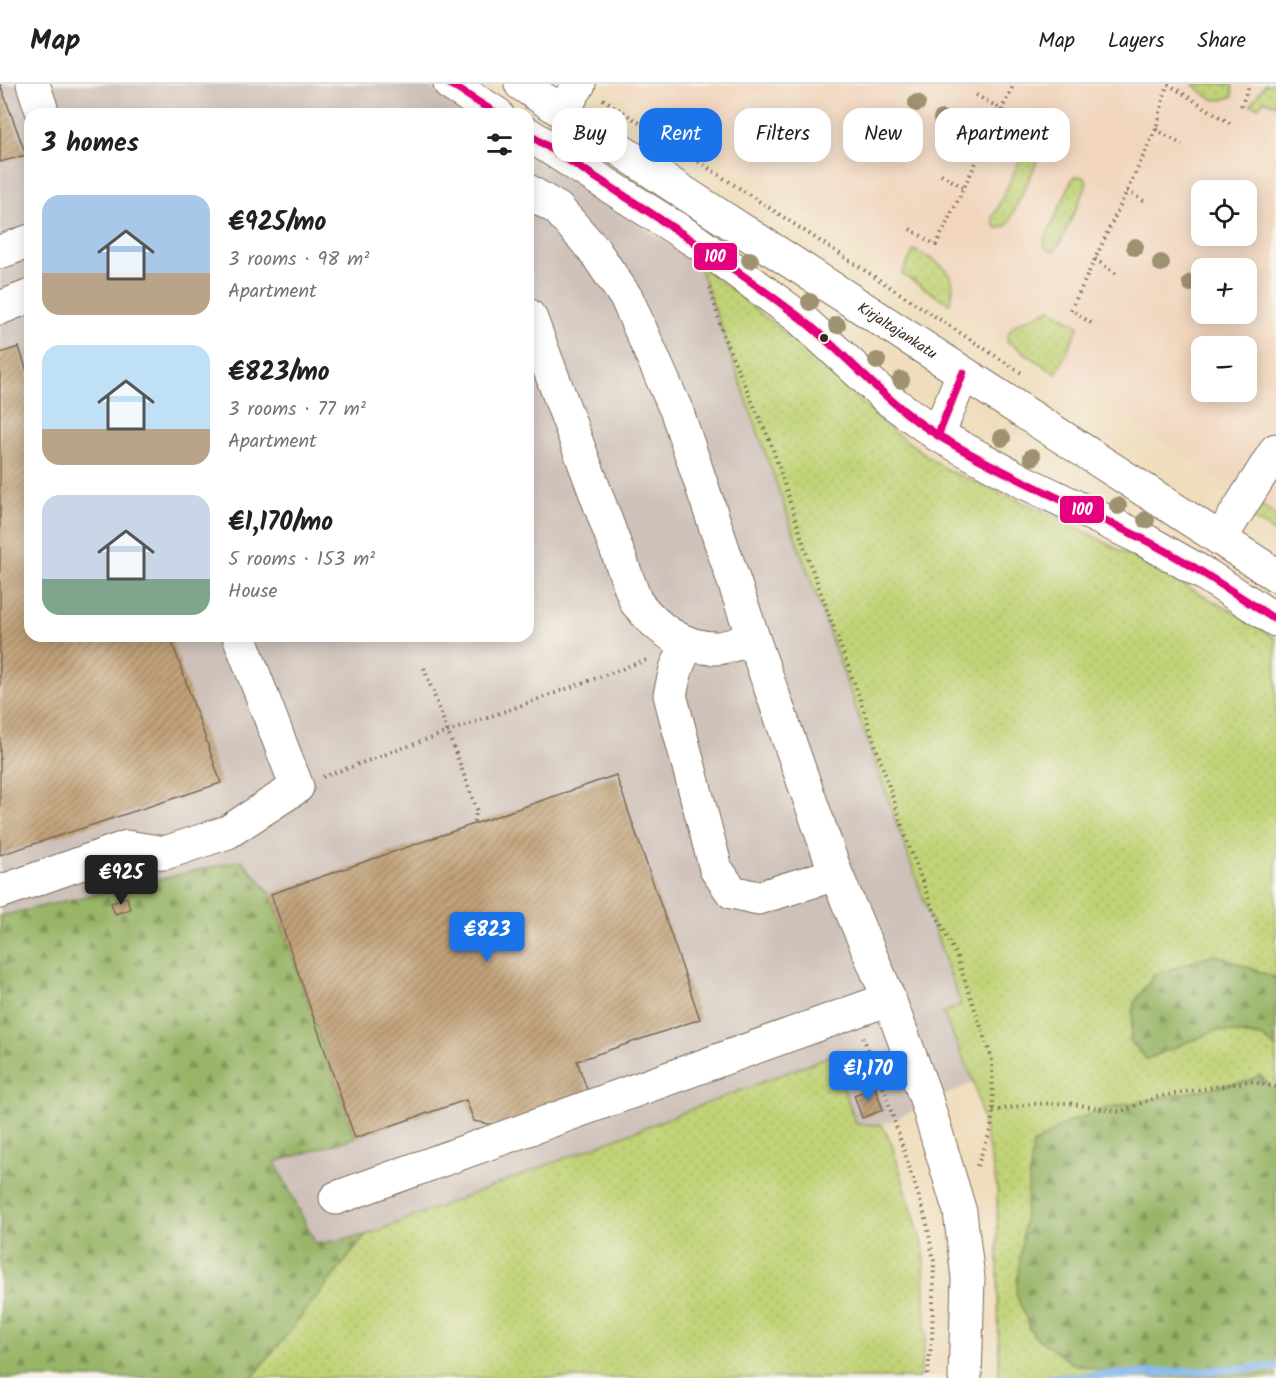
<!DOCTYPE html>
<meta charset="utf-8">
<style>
:root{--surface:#fff;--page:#f6f6f6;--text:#202124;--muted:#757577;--line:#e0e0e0;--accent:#1a73e8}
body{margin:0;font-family:Kalam,sans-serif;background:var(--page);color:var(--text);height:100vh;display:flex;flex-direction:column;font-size:22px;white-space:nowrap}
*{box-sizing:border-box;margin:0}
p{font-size:20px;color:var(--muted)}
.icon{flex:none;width:33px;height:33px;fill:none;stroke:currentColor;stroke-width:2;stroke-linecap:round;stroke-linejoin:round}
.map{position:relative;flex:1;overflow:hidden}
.sheet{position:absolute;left:24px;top:24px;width:510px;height:534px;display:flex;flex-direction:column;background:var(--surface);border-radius:18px;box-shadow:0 3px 15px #0003}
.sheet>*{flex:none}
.top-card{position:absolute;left:552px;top:24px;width:570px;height:54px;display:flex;gap:12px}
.tools{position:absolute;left:1191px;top:96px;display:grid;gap:12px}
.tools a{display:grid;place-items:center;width:66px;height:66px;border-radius:12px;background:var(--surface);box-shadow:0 3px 15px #0003;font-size:30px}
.price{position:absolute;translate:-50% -51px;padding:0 14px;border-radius:6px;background:var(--accent);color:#fff;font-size:20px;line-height:39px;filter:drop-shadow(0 2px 3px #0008)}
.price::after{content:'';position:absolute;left:50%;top:36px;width:18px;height:14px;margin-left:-9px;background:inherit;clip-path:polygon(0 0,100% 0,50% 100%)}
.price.on{background:#222;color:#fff}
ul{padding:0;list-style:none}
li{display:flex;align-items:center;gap:18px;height:150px;padding:0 18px}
li span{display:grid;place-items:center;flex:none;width:168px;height:120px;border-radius:18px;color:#555}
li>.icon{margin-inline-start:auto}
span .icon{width:72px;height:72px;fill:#fffc;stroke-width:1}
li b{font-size:26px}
h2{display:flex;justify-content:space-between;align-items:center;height:72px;padding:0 18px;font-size:26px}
.pill{padding:0 21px;border-radius:18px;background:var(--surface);box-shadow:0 3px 15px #0003;font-size:21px;line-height:54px}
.pill.on{background:var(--accent);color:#fff}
header{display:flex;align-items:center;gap:36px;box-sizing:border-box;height:84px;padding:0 30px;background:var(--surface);border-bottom:2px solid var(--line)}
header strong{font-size:28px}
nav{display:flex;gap:33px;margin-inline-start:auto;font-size:21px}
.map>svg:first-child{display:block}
.built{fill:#f1d5bd;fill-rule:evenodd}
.industrial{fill:#cec1ba}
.grass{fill:url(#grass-dots);stroke:#7e7e4a;stroke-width:1.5}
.forest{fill:url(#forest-firs);stroke:#6a7042;stroke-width:1.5}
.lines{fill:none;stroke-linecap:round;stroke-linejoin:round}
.stream{stroke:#80b6ef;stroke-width:8}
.building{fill:url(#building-hatch)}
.minor-casing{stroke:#7a6955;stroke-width:35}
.path{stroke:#7a6955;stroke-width:4;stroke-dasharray:1.5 4.5;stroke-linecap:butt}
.minor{stroke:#fff;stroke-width:33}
.bus-1-casing{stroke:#f7f3e8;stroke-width:12}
.bus-1{stroke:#e5007d;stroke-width:8}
.tree{fill:#9e9271}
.bus-dot{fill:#3b2a1e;stroke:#f7f3e8;stroke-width:2}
.labels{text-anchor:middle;stroke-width:4.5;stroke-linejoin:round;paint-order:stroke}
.street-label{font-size:15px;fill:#3b2a1e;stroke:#f7f3e8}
.line-badge{stroke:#f7f3e8;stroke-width:2}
.badge-label{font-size:16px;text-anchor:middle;font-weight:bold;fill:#fff}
</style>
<header>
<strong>Map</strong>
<nav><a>Map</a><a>Layers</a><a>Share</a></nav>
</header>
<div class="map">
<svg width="1276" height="1294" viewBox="0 0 1276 1294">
<defs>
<pattern id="grass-dots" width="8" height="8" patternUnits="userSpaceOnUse" patternTransform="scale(1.5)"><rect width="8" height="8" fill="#c0d376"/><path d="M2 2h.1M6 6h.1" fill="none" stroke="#a6b566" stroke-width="1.8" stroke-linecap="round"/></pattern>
<pattern id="forest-firs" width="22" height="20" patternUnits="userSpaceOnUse" patternTransform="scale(1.5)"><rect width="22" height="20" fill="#98b567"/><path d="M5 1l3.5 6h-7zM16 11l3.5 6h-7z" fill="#7d9354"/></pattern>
<pattern id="building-hatch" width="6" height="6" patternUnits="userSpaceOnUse" patternTransform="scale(1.5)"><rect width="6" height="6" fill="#c1a279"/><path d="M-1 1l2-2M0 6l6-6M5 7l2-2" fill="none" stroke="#9e8463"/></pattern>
</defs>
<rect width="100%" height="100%" fill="#f7f3e8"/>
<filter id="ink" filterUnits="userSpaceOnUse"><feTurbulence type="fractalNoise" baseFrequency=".0167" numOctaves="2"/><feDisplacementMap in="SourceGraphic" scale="12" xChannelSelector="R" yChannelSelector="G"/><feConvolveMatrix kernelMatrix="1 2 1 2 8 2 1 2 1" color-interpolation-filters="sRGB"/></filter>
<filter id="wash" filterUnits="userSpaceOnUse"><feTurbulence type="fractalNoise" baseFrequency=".008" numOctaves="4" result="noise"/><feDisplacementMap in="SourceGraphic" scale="24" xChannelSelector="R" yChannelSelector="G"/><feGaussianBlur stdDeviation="1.35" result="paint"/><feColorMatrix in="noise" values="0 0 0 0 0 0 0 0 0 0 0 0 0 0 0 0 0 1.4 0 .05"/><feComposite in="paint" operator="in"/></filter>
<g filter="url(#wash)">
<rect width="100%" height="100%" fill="#efddbc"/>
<path class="built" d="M610,0h666v431l-294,-189zM1202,106h44v46h-44zM1202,184h44v46h-44zM1202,262h44v46h-44z"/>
<path class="industrial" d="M0,0h424l46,30h-440v522h498v-484l170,111 263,743 -18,7 31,69 -92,43 -26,-1 -25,-68 -464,178 -115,144h-252z"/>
<g class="grass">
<path d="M1193,0h39l1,12c-19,9 -26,2 -40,-12z"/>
<path d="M1265,0h11v21l-12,-5 -5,7 -8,-2z"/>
<path d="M1025,70l8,1 3,4v5l-28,60 -4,3 -7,1 -3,-4 -1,-7 28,-59z"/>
<path d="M1076,92l8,1 3,4 -1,6 -27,59 -6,5c-6,0 -9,-3 -9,-9l28,-62z"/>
<path d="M914,166c26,14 48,21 35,54l-47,-30z"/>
<path d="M698,179l81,65 115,104 55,39 109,46 181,98 37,24v339l-62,-24 -67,105 70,-29 45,7 14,11v45l-16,-18 -11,6 -142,27 -41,15 210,252v3h-277l-2,-191 -23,-105 -31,-69 18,-8z"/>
<path d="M1051,225l28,17 -23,48 -49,-33c1,-21 28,-24 44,-32z"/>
<path d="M1258,419l18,12v18l-26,-16z"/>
<path d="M832,971l24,69 26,1 10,20 32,104 2,90 -7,39h-667l114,-143z"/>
</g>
<g class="forest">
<path d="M242,776l29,34 84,244 -80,24 41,82 50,-9 -114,143h-252v-462z"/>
<path d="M1214,870l62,24v70l-14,-11 -45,-7 -70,29 -17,-18 4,-38 20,-28z"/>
<path d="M1260,991l16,18v282h-155l-48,-11 -40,-29 -17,-41 17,-149 33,-22 41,-15 142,-27z"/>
</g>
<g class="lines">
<path class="stream" d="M1050,1294l226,-11"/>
</g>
<g id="blocks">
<g class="building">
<path d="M0,0l26,71 -26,7z"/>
<path d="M19,263l11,33v256h140l51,147 -221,72v-502z"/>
<path d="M616,691l84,244 -123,42 13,37 -85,29 -31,-6 -8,-21 -111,38 -84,-244z"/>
<path d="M127,813l3,12 -15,5 -4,-11z"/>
<path d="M875,1003l8,23 -21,8 -8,-23z"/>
</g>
</g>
</g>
<g filter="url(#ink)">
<use href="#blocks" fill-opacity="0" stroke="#7a6955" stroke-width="1.5"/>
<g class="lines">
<defs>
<g id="minor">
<path d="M33,0l10,30"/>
<path d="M450,0l47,30"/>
<path id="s1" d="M521,0l159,106 596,385"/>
<path d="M562,27l17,-27"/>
<path d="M528,50l169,108 103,76 88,81 50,36 86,47 119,57 63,36 70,45"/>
<path d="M528,107l30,18 36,41 33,49 50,113 76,226 83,236 53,125 36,97 35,116 8,66 -3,100"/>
<path d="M0,168l30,-11"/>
<path d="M0,224l30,-12"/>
<path d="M528,231l3,4 105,283c20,25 45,46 80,46 11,0 26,-6 37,-10"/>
<path d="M938,351l25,-62"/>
<path d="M1220,455l56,-89"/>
<path d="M687,560l-11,25 -6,26 46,174 16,23 26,6 78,-24"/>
<path d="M0,808l127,-45 38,6 63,-21 69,-45 -58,-151"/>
<path d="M336,1114l553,-199"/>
</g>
</defs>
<use href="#minor" class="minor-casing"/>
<g class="path">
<path d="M1168,0l63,40"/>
<path d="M976,11l27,15"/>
<path d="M603,15l420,275"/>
<path d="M1241,22l9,-22"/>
<path d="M1156,45l26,16"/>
<path d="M941,90l23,14"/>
<path d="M1127,107l20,12"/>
<path d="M910,145l26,16 78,-161"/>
<path d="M1095,175l23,16"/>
<path d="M710,204l14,50 48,108 36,112 50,135 51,153 21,56 26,53 36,104 1,52 -2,19 -14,36"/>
<path d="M1091,239l-20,-13 85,-181 11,-45"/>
<path d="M424,584l53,142 -4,15"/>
<path d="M323,693l326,-118"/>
<path d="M863,953l21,52 42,130 8,43 -2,77 -5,39"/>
<path d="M993,1027l38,-7 37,-1 52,9 36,-15 93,-16 27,6"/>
</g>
<use href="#minor" class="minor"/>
<defs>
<g id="bus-1">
<path d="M450,0l47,30"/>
<path d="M528,50c92,59 183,116 270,182 49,38 87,87 141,120 65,39 134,68 202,102 47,23 91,54 135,82"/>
<path d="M938,351l25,-62"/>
</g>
</defs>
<use href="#bus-1" class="bus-1-casing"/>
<use href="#bus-1" class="bus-1"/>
</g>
<g class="tree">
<circle cx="917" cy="19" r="9"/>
<circle cx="942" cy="35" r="9"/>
<circle cx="1135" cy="163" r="9"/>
<circle cx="750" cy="176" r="9"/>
<circle cx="1161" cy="179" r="9"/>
<circle cx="1191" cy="199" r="9"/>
<circle cx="810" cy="218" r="9"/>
<circle cx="837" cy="241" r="9"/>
<circle cx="877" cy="277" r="9"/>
<circle cx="901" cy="296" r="9"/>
<circle cx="1002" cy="354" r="9"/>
<circle cx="1032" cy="373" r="9"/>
<circle cx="1118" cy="422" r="9"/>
<circle cx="1146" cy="436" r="9"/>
</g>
</g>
<circle class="bus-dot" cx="824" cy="254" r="5"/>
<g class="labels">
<g class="street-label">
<text dy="5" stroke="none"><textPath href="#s1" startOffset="450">Kirjaltajankatu</textPath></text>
</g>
</g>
<g class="line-badge">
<rect x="693" y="158" width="45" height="29" rx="6" fill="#e5007d"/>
<rect x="1059" y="411" width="46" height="29" rx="6" fill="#e5007d"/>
</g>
<g class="badge-label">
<text x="715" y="178">100</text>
<text x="1082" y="431">100</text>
</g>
</svg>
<div class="tools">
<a><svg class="icon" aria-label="locate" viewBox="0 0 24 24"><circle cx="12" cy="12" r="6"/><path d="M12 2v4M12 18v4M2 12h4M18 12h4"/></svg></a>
<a>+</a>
<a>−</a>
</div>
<b class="price on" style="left:121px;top:822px">€925</b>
<b class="price" style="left:487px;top:879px">€823</b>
<b class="price" style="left:868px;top:1018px">€1,170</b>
<div class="top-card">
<a class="pill">Buy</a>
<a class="pill on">Rent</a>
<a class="pill">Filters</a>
<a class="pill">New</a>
<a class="pill">Apartment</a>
</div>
<section class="sheet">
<h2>3 homes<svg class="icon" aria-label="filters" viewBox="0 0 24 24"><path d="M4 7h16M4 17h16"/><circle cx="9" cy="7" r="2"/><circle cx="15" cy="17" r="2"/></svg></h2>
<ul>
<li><span style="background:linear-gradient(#a9c7e8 65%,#b9a48a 0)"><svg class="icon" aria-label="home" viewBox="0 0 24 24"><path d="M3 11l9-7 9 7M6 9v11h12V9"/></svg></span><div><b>€925/mo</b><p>3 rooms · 98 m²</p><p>Apartment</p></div></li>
<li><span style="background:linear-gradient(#bfe0f5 70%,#b9a48a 0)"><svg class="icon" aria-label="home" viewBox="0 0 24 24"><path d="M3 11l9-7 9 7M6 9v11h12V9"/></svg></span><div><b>€823/mo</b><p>3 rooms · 77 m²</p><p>Apartment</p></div></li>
<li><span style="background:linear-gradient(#c9d6e8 70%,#7fa58c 0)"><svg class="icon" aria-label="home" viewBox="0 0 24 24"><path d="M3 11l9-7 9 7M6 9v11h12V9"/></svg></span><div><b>€1,170/mo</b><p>5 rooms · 153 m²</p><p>House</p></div></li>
</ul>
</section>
</div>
